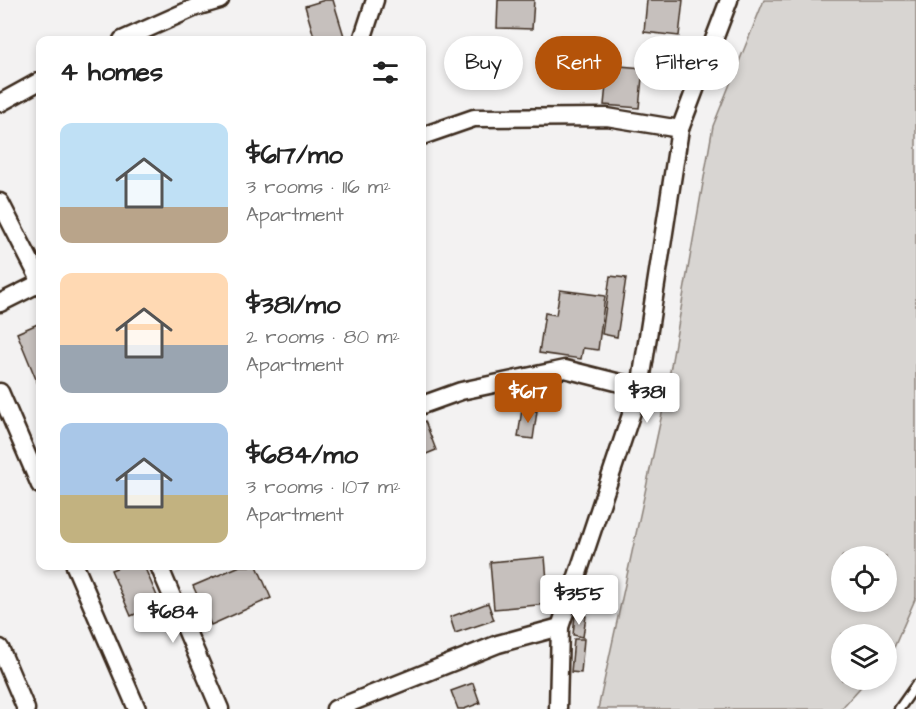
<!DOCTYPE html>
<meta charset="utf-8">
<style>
:root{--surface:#fff;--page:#f6f6f6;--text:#222;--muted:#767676;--accent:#b45309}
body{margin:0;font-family:"Architects Daughter",sans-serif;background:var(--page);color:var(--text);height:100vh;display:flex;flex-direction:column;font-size:22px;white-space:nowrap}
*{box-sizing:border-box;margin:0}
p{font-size:20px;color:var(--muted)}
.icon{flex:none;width:33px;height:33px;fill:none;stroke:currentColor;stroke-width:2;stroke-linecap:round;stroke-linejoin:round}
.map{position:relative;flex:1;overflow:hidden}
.drawer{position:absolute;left:36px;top:36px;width:390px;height:534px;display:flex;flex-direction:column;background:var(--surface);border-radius:12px;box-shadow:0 3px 9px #0003}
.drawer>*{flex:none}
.guide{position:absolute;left:444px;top:36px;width:381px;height:54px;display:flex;gap:12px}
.fabs{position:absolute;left:831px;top:546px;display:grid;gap:12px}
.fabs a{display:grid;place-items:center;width:66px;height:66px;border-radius:50%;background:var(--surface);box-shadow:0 3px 9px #0003;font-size:30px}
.price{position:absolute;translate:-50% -51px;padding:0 14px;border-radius:6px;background:#fff;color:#222;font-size:20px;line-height:39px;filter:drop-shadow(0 2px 3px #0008)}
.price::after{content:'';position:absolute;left:50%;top:36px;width:18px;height:14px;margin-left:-9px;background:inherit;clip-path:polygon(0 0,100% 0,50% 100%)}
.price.current{background:var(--accent);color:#fff}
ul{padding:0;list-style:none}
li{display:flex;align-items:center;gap:18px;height:150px;padding:0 24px}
li span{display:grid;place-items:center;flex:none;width:168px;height:120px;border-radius:12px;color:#555}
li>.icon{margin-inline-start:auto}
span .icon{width:72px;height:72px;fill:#fffc;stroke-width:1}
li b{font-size:26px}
h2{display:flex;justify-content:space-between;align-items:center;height:72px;padding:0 24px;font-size:26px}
.tag{padding:0 21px;border-radius:27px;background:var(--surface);box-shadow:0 3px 9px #0003;font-size:21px;line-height:54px}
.tag.current{background:var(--accent);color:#fff}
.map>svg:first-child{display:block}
.green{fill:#d8d5d2;stroke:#8a8078;stroke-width:1.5;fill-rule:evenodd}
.building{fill:#c6c0bd;stroke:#3b2a1e;stroke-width:1.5}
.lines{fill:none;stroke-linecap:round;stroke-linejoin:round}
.lane-casing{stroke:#3b2a1e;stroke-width:13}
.street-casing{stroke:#3b2a1e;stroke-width:21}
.lane{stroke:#fff;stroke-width:8}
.street{stroke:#fff;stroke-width:16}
</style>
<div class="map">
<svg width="916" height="709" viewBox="0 0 916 709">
<rect width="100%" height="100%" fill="#f3f2f2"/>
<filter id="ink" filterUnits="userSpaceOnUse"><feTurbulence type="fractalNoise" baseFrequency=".0167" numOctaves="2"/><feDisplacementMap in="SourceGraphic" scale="12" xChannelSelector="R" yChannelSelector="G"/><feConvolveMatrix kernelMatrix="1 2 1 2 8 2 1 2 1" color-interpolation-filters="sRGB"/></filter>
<g filter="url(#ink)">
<path class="green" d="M764,0h152v597l-24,55 -5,6 -1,-24h-44v46h25l-26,29h-243l67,-309 48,-274zM842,556h44v46h-44z"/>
<g class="building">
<path d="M325,0h8l11,36 -14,4h-15l-10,-34z"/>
<path d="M498,0h36l-2,29 -35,-1z"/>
<path d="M647,0h36l-4,36 -35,-4z"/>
<path d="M608,65l35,3 -4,40 -35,-3z"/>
<path d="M610,276l16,2 -9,59 -15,-3z"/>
<path d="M560,290l45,6 -7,54 -15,-2 -2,11 -42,-6 6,-40 11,2z"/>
<path d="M40,323v66l-23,-56z"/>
<path d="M522,409l15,2 -4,28 -15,-2z"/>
<path d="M425,421l11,29 -12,5 -2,-7v-25z"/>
<path d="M545,557l4,47 -55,5 -4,-47z"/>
<path d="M122,566h22l16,37 -29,13 -20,-46z"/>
<path d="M240,566h17l14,32 -60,27 -18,-39z"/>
<path d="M488,603l6,17 -39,13 -5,-16z"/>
<path d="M575,615l11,1 -3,21 -10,-2z"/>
<path d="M574,639h10l-3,34 -10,-1z"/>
<path d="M473,683l7,20 -16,6h-6l-7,-18z"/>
</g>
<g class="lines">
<defs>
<path id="lane" d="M899,709l17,-24"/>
<g id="street">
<path d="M122,40l74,-33 24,-7"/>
<path d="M362,40l13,-40"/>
<path d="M0,103l40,-22"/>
<path d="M422,136l52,-18 133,-1 73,12"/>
<path d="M0,202l40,78"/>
<path d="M0,303l40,-20"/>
<path d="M0,392l40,93"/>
<path d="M422,405l39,-14 104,-22 75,19"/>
<path d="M75,566l62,143"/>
<path d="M159,566l61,143"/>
<path d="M0,648l26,61"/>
<path d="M335,709l163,-65 62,-17"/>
<path d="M558,709l2,-82 80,-239 40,-259 49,-129"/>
</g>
</defs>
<use href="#lane" class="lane-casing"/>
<use href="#street" class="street-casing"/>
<use href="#lane" class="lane"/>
<use href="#street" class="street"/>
</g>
</g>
</svg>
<div class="fabs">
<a><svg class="icon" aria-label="locate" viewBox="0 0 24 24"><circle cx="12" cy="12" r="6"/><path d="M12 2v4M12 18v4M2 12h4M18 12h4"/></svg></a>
<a><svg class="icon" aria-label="layers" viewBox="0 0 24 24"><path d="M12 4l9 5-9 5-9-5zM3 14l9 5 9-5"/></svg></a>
</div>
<b class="price current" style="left:528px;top:424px">$617</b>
<b class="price" style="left:647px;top:424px">$381</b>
<b class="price" style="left:579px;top:626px">$355</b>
<b class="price" style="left:173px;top:644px">$684</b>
<div class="guide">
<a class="tag">Buy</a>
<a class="tag current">Rent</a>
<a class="tag">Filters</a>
</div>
<section class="drawer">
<h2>4 homes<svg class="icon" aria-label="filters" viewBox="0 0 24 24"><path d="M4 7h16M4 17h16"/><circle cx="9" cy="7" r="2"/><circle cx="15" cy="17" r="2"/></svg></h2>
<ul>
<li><span style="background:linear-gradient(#bfe0f5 70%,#b9a48a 0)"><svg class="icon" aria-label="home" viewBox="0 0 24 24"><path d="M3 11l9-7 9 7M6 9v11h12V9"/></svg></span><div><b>$617/mo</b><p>3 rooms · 116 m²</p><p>Apartment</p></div></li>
<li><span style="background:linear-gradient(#ffd9b3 60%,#9aa5b1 0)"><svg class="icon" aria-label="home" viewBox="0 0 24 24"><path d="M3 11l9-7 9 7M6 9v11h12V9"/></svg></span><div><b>$381/mo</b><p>2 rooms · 80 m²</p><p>Apartment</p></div></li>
<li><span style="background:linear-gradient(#a9c7e8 60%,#c2b280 0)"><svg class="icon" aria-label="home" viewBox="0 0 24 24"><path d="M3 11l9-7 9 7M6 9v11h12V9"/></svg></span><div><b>$684/mo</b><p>3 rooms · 107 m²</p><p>Apartment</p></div></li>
</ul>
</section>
</div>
